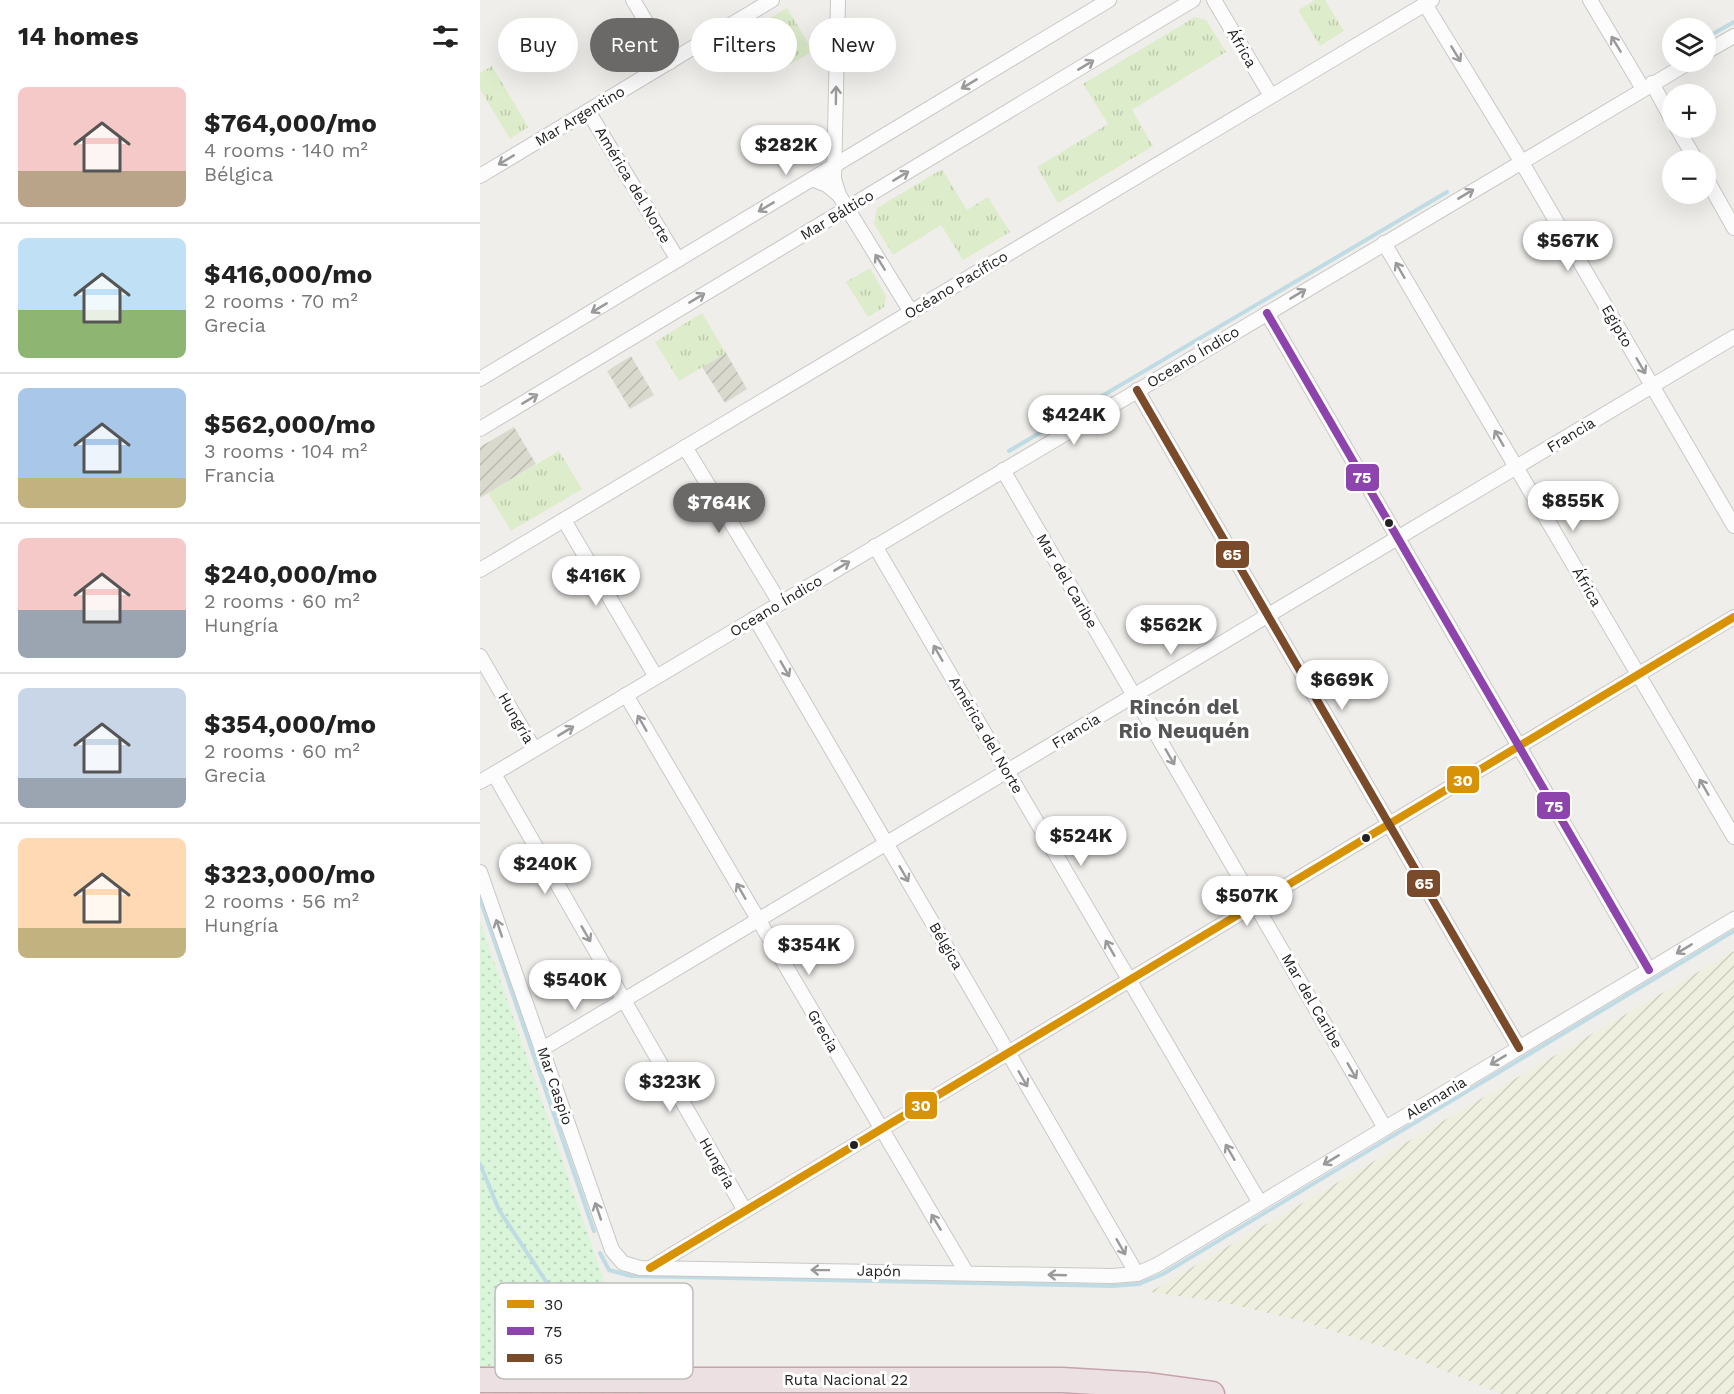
<!DOCTYPE html>
<meta charset="utf-8">
<style>
:root{--surface:#fff;--page:#f6f6f6;--text:#222;--muted:#767676;--line:#e0e0e0;--accent:#6a6968}
body{margin:0;font-family:"Work Sans",sans-serif;background:var(--page);color:var(--text);height:100vh;display:flex;flex-direction:column;font-size:22px;white-space:nowrap}
*{box-sizing:border-box;margin:0}
p{font-size:20px;color:var(--muted)}
.icon{flex:none;width:33px;height:33px;fill:none;stroke:currentColor;stroke-width:2;stroke-linecap:round;stroke-linejoin:round}
.map{position:relative;flex:1;overflow:hidden}
.details{display:flex;flex-direction:column;background:var(--surface);width:480px}
.details>*{flex:none}
.guide{position:absolute;left:18px;top:18px;width:570px;height:54px;display:flex;gap:12px}
.buttons{position:absolute;left:1182px;top:18px;display:grid;gap:12px}
.buttons a{display:grid;place-items:center;width:54px;height:54px;border-radius:50%;background:var(--surface);box-shadow:0 6px 24px #0002;font-size:30px}
.price{position:absolute;translate:-50% -51px;padding:0 14px;border-radius:21px;background:#fff;color:#222;font-size:20px;line-height:39px;filter:drop-shadow(0 2px 3px #0008)}
.price::after{content:'';position:absolute;left:50%;top:36px;width:18px;height:14px;margin-left:-9px;background:inherit;clip-path:polygon(0 0,100% 0,50% 100%)}
.price.selected{background:var(--accent);color:#fff}
ul{padding:0;list-style:none}
li{display:flex;align-items:center;gap:18px;height:150px;padding:0 18px}
li+li{border-top:2px solid var(--line)}
li span{display:grid;place-items:center;flex:none;width:168px;height:120px;border-radius:9px;color:#555}
li>.icon{margin-inline-start:auto}
span .icon{width:72px;height:72px;fill:#fffc;stroke-width:1}
li b{font-size:26px}
h2{display:flex;justify-content:space-between;align-items:center;height:72px;padding:0 18px;font-size:26px}
.chip{padding:0 21px;border-radius:27px;background:var(--surface);box-shadow:0 6px 24px #0002;font-size:21px;line-height:54px}
.chip.selected{background:var(--accent);color:#fff}
main{display:flex;flex:1;min-height:0}
.map>svg:first-child{display:block}
.construction{fill:url(#construction-furrows)}
.farmland{fill:url(#farmland-furrows)}
.grass{fill:url(#grass-tufts)}
.park{fill:url(#park-dots)}
.lines{fill:none;stroke-linecap:round;stroke-linejoin:round}
.stream{stroke:#bfdbe3;stroke-width:4}
.street-casing{stroke:#c9c8c7;stroke-width:16}
.highway-casing{stroke:#c5a2ac;stroke-width:27}
.street{stroke:#fdfcfc;stroke-width:14}
.highway{stroke:#ece0e2;stroke-width:24}
.bus-1-casing{stroke:#fff;stroke-width:12}
.bus-2-casing{stroke:#fff;stroke-width:12}
.bus-3-casing{stroke:#fff;stroke-width:12}
.bus-1{stroke:#d79205;stroke-width:8}
.bus-2{stroke:#8e44ad;stroke-width:8}
.bus-3{stroke:#7a4b2a;stroke-width:8}
.oneway{stroke:#9a9a9a}
.bus-dot{fill:#222;stroke:#fff;stroke-width:2}
.labels{text-anchor:middle;stroke-width:6;stroke-linejoin:round;paint-order:stroke}
.street-label{font-size:15px;fill:#222;stroke:#fff}
.district-label{font-size:21px;font-weight:bold;fill:#555;stroke:#fff}
.key{fill:#fff;stroke:#bdbdbd;stroke-width:1.5}
.key-label{font-size:16px;fill:#222}
.line-badge{stroke:#fff;stroke-width:2}
.badge-label{font-size:16px;text-anchor:middle;font-weight:bold;fill:#fff}
</style>
<main>
<section class="details">
<h2>14 homes<svg class="icon" aria-label="filters" viewBox="0 0 24 24"><path d="M4 7h16M4 17h16"/><circle cx="9" cy="7" r="2"/><circle cx="15" cy="17" r="2"/></svg></h2>
<ul>
<li><span style="background:linear-gradient(#f6c9c9 70%,#b9a48a 0)"><svg class="icon" aria-label="home" viewBox="0 0 24 24"><path d="M3 11l9-7 9 7M6 9v11h12V9"/></svg></span><div><b>$764,000/mo</b><p>4 rooms · 140 m²</p><p>Bélgica</p></div></li>
<li><span style="background:linear-gradient(#bfe0f5 60%,#8fb573 0)"><svg class="icon" aria-label="home" viewBox="0 0 24 24"><path d="M3 11l9-7 9 7M6 9v11h12V9"/></svg></span><div><b>$416,000/mo</b><p>2 rooms · 70 m²</p><p>Grecia</p></div></li>
<li><span style="background:linear-gradient(#a9c7e8 75%,#c2b280 0)"><svg class="icon" aria-label="home" viewBox="0 0 24 24"><path d="M3 11l9-7 9 7M6 9v11h12V9"/></svg></span><div><b>$562,000/mo</b><p>3 rooms · 104 m²</p><p>Francia</p></div></li>
<li><span style="background:linear-gradient(#f6c9c9 60%,#9aa5b1 0)"><svg class="icon" aria-label="home" viewBox="0 0 24 24"><path d="M3 11l9-7 9 7M6 9v11h12V9"/></svg></span><div><b>$240,000/mo</b><p>2 rooms · 60 m²</p><p>Hungría</p></div></li>
<li><span style="background:linear-gradient(#c9d6e8 75%,#9aa5b1 0)"><svg class="icon" aria-label="home" viewBox="0 0 24 24"><path d="M3 11l9-7 9 7M6 9v11h12V9"/></svg></span><div><b>$354,000/mo</b><p>2 rooms · 60 m²</p><p>Grecia</p></div></li>
<li><span style="background:linear-gradient(#ffd9b3 75%,#c2b280 0)"><svg class="icon" aria-label="home" viewBox="0 0 24 24"><path d="M3 11l9-7 9 7M6 9v11h12V9"/></svg></span><div><b>$323,000/mo</b><p>2 rooms · 56 m²</p><p>Hungría</p></div></li>
</ul>
</section>
<div class="map">
<svg width="1254" height="1394" viewBox="0 0 1254 1394">
<defs>
<pattern id="construction-furrows" width="10" height="10" patternUnits="userSpaceOnUse" patternTransform="scale(1.5)"><rect width="10" height="10" fill="#d9d9cd"/><path d="M-1 1l2-2M0 10L10 0M9 11l2-2" fill="none" stroke="#babab0"/></pattern>
<pattern id="farmland-furrows" width="10" height="10" patternUnits="userSpaceOnUse" patternTransform="scale(1.5)"><rect width="10" height="10" fill="#efefdf"/><path d="M-1 1l2-2M0 10L10 0M9 11l2-2" fill="none" stroke="#cdcdbf"/></pattern>
<pattern id="grass-tufts" width="24" height="20" patternUnits="userSpaceOnUse" patternTransform="scale(1.5)"><rect width="24" height="20" fill="#ddeccb"/><path d="M3 7l-1-3M5 7V3M7 7l1-3M15 17l-1-3M17 17v-4M19 17l1-3" fill="none" stroke="#bdcaae"/></pattern>
<pattern id="park-dots" width="8" height="8" patternUnits="userSpaceOnUse" patternTransform="scale(1.5)"><rect width="8" height="8" fill="#daf5da"/><path d="M2 2h.1M6 6h.1" fill="none" stroke="#bbd2bb" stroke-width="1.8" stroke-linecap="round"/></pattern>
</defs>
<rect width="100%" height="100%" fill="#f0eeeb"/>
<g class="construction">
<path d="M246,353l21,36 -22,14 -23,-36z"/>
<path d="M151,356l23,39 -24,14 -23,-38z"/>
<path d="M34,427l22,37 -56,34v-51z"/>
</g>
<path class="farmland" d="M1254,951v443h-233l-102,-42 -98,-31 -79,-19 -72,-10z"/>
<g class="grass">
<path d="M835,0h10l19,31 -24,15 -22,-36z"/>
<path d="M307,8l26,43 -24,14 -25,-43z"/>
<path d="M715,17l11,3 20,32 -94,58 21,36 -95,57 -21,-36 71,-43 -25,-40z"/>
<path d="M12,66l36,61 -18,12 -30,-50v-16z"/>
<path d="M462,169l25,41 21,-13 22,35 -47,28 -22,-35 -48,30 -19,-31 3,-16z"/>
<path d="M390,268l16,28 -2,11 -16,10 -22,-35z"/>
<path d="M222,313l24,40 -47,28 -24,-39z"/>
<path d="M79,451l23,38 -71,42 -23,-38z"/>
</g>
<path class="park" d="M0,921l163,473h-163z"/>
<g class="lines">
<g class="stream">
<path d="M1227,37l27,-15"/>
<path d="M529,451l438,-259"/>
<path d="M0,899l114,332"/>
<path d="M0,1164l19,46 69,105 18,55"/>
<path d="M120,1253l9,17 22,6 481,10 27,-2 24,-10 571,-343"/>
</g>
<defs>
<g id="street">
<path d="M153,0l37,62"/>
<path d="M358,0l-4,179 5,16"/>
<path d="M734,0l57,96"/>
<path d="M1110,0l53,89"/>
<path d="M945,4l96,157 213,365"/>
<path d="M1226,52l28,-16"/>
<path d="M1172,83l20,37"/>
<path d="M108,111l90,149"/>
<path d="M1197,128l19,32"/>
<path d="M0,176l292,-176"/>
<path d="M1226,178l28,50"/>
<path d="M332,179l15,6 12,10 72,117"/>
<path d="M904,243l350,594"/>
<path d="M787,313l382,657"/>
<path d="M0,379l629,-379"/>
<path d="M657,390l382,658"/>
<path d="M0,429l713,-429"/>
<path d="M205,447l95,156"/>
<path d="M523,470l382,658"/>
<path d="M84,520l92,157"/>
<path d="M395,546l385,657"/>
<path d="M0,570l952,-570"/>
<path d="M275,618l382,656"/>
<path d="M0,656l54,93"/>
<path d="M146,695l340,577"/>
<path d="M14,774l250,435"/>
<path d="M0,782l1210,-720"/>
<path d="M0,872l132,378 11,13 17,5 472,8 25,-2 20,-9 577,-346"/>
<path d="M62,1049l1192,-712"/>
<path d="M170,1268l1084,-651"/>
</g>
<path id="highway" d="M0,1380h582l84,5 66,9"/>
</defs>
<use href="#street" class="street-casing"/>
<use href="#highway" class="highway-casing"/>
<use href="#street" class="street"/>
<use href="#highway" class="highway"/>
<defs>
<path id="bus-1" d="M170,1268l1084,-651"/>
<path id="bus-2" d="M787,313l382,657"/>
<path id="bus-3" d="M657,390l382,658"/>
</defs>
<use href="#bus-1" class="bus-1-casing"/>
<use href="#bus-2" class="bus-2-casing"/>
<use href="#bus-3" class="bus-3-casing"/>
<use href="#bus-1" class="bus-1"/>
<use href="#bus-2" class="bus-2"/>
<use href="#bus-3" class="bus-3"/>
</g>
<defs><path id="oneway-shaft" d="M-6 0H5M1.5-3L5.5 0L1.5 3" fill="none" stroke-width="1.6" stroke-linecap="round" stroke-linejoin="round" transform="scale(1.5)"/></defs>
<g class="oneway">
<use href="#oneway-shaft" transform="translate(1136 44) rotate(-121)"/>
<use href="#oneway-shaft" transform="translate(976 54) rotate(59)"/>
<use href="#oneway-shaft" transform="translate(606 65) rotate(-31)"/>
<use href="#oneway-shaft" transform="translate(489 84) rotate(149)"/>
<use href="#oneway-shaft" transform="translate(356 95) rotate(-89)"/>
<use href="#oneway-shaft" transform="translate(26 160) rotate(149)"/>
<use href="#oneway-shaft" transform="translate(421 176) rotate(-31)"/>
<use href="#oneway-shaft" transform="translate(986 194) rotate(-31)"/>
<use href="#oneway-shaft" transform="translate(286 207) rotate(149)"/>
<use href="#oneway-shaft" transform="translate(400 262) rotate(-122)"/>
<use href="#oneway-shaft" transform="translate(920 270) rotate(-120)"/>
<use href="#oneway-shaft" transform="translate(818 294) rotate(-31)"/>
<use href="#oneway-shaft" transform="translate(217 298) rotate(-31)"/>
<use href="#oneway-shaft" transform="translate(119 308) rotate(149)"/>
<use href="#oneway-shaft" transform="translate(1161 366) rotate(60)"/>
<use href="#oneway-shaft" transform="translate(50 399) rotate(-31)"/>
<use href="#oneway-shaft" transform="translate(1019 438) rotate(-120)"/>
<use href="#oneway-shaft" transform="translate(362 566) rotate(-31)"/>
<use href="#oneway-shaft" transform="translate(458 653) rotate(-120)"/>
<use href="#oneway-shaft" transform="translate(305 669) rotate(60)"/>
<use href="#oneway-shaft" transform="translate(162 723) rotate(-120)"/>
<use href="#oneway-shaft" transform="translate(86 731) rotate(-31)"/>
<use href="#oneway-shaft" transform="translate(690 757) rotate(60)"/>
<use href="#oneway-shaft" transform="translate(1224 787) rotate(-120)"/>
<use href="#oneway-shaft" transform="translate(424 874) rotate(60)"/>
<use href="#oneway-shaft" transform="translate(261 891) rotate(-120)"/>
<use href="#oneway-shaft" transform="translate(19 928) rotate(-109)"/>
<use href="#oneway-shaft" transform="translate(106 934) rotate(60)"/>
<use href="#oneway-shaft" transform="translate(630 948) rotate(-120)"/>
<use href="#oneway-shaft" transform="translate(1204 949) rotate(149)"/>
<use href="#oneway-shaft" transform="translate(1018 1060) rotate(149)"/>
<use href="#oneway-shaft" transform="translate(872 1071) rotate(60)"/>
<use href="#oneway-shaft" transform="translate(543 1079) rotate(60)"/>
<use href="#oneway-shaft" transform="translate(750 1152) rotate(-120)"/>
<use href="#oneway-shaft" transform="translate(851 1160) rotate(149)"/>
<use href="#oneway-shaft" transform="translate(118 1211) rotate(-109)"/>
<use href="#oneway-shaft" transform="translate(456 1222) rotate(-121)"/>
<use href="#oneway-shaft" transform="translate(641 1247) rotate(60)"/>
<use href="#oneway-shaft" transform="translate(340 1270) rotate(-179)"/>
<use href="#oneway-shaft" transform="translate(577 1275) rotate(-178)"/>
</g>
<g class="bus-dot">
<circle cx="909" cy="523" r="5"/>
<circle cx="886" cy="838" r="5"/>
<circle cx="374" cy="1145" r="5"/>
</g>
<g class="labels">
<g class="street-label">
<text transform="translate(762 48) rotate(60)" y="5">África</text>
<text transform="translate(100 116) rotate(-31)" y="5">Mar Argentino</text>
<text transform="translate(153 185) rotate(59)" y="5">América del Norte</text>
<text transform="translate(357 215) rotate(-31)" y="5">Mar Báltico</text>
<text transform="translate(476 285) rotate(-31)" y="5">Océano Pacífico</text>
<text transform="translate(1137 326) rotate(60)" y="5">Egipto</text>
<text transform="translate(713 357) rotate(-31)" y="5">Oceano Índico</text>
<text transform="translate(1091 435) rotate(-31)" y="5">Francia</text>
<text transform="translate(587 581) rotate(60)" y="5">Mar del Caribe</text>
<text transform="translate(1107 587) rotate(60)" y="5">África</text>
<text transform="translate(296 606) rotate(-31)" y="5">Oceano Índico</text>
<text transform="translate(36 718) rotate(60)" y="5">Hungría</text>
<text transform="translate(596 731) rotate(-31)" y="5">Francia</text>
<text transform="translate(506 735) rotate(60)" y="5">América del Norte</text>
<text transform="translate(466 946) rotate(60)" y="5">Bélgica</text>
<text transform="translate(832 1001) rotate(60)" y="5">Mar del Caribe</text>
<text transform="translate(343 1031) rotate(60)" y="5">Grecia</text>
<text transform="translate(75 1086) rotate(71)" y="5">Mar Caspio</text>
<text transform="translate(956 1098) rotate(-31)" y="5">Alemania</text>
<text transform="translate(237 1163) rotate(60)" y="5">Hungría</text>
<text transform="translate(399 1271) rotate(1)" y="5">Japón</text>
<text x="366" y="1385">Ruta Nacional 22</text>
</g>
<g class="district-label">
<text x="704" y="714">Rincón del<tspan x="704" dy="24">Rio Neuquén</tspan></text>
</g>
</g>
<rect x="15" y="1283" width="198" height="96" rx="9" class="key"/>
<rect x="27" y="1300" width="27" height="8" fill="#d79205"/>
<rect x="27" y="1327" width="27" height="8" fill="#8e44ad"/>
<rect x="27" y="1354" width="27" height="8" fill="#7a4b2a"/>
<g class="key-label">
<text x="64" y="1310">30</text>
<text x="64" y="1337">75</text>
<text x="64" y="1364">65</text>
</g>
<g class="line-badge">
<rect x="865" y="463" width="35" height="29" rx="6" fill="#8e44ad"/>
<rect x="735" y="540" width="35" height="29" rx="6" fill="#7a4b2a"/>
<rect x="966" y="765" width="34" height="29" rx="6" fill="#d79205"/>
<rect x="1056" y="791" width="35" height="29" rx="6" fill="#8e44ad"/>
<rect x="926" y="869" width="35" height="29" rx="6" fill="#7a4b2a"/>
<rect x="424" y="1091" width="34" height="29" rx="6" fill="#d79205"/>
</g>
<g class="badge-label">
<text x="882" y="483">75</text>
<text x="752" y="560">65</text>
<text x="983" y="786">30</text>
<text x="1074" y="812">75</text>
<text x="944" y="889">65</text>
<text x="441" y="1111">30</text>
</g>
</svg>
<div class="buttons">
<a><svg class="icon" aria-label="layers" viewBox="0 0 24 24"><path d="M12 4l9 5-9 5-9-5zM3 14l9 5 9-5"/></svg></a>
<a>+</a>
<a>−</a>
</div>
<b class="price" style="left:306px;top:176px">$282K</b>
<b class="price" style="left:1088px;top:272px">$567K</b>
<b class="price" style="left:594px;top:446px">$424K</b>
<b class="price" style="left:1093px;top:532px">$855K</b>
<b class="price selected" style="left:239px;top:534px">$764K</b>
<b class="price" style="left:116px;top:607px">$416K</b>
<b class="price" style="left:691px;top:656px">$562K</b>
<b class="price" style="left:862px;top:711px">$669K</b>
<b class="price" style="left:601px;top:867px">$524K</b>
<b class="price" style="left:65px;top:895px">$240K</b>
<b class="price" style="left:767px;top:927px">$507K</b>
<b class="price" style="left:329px;top:976px">$354K</b>
<b class="price" style="left:95px;top:1011px">$540K</b>
<b class="price" style="left:190px;top:1113px">$323K</b>
<div class="guide">
<a class="chip">Buy</a>
<a class="chip selected">Rent</a>
<a class="chip">Filters</a>
<a class="chip">New</a>
</div>
</div>
</main>
